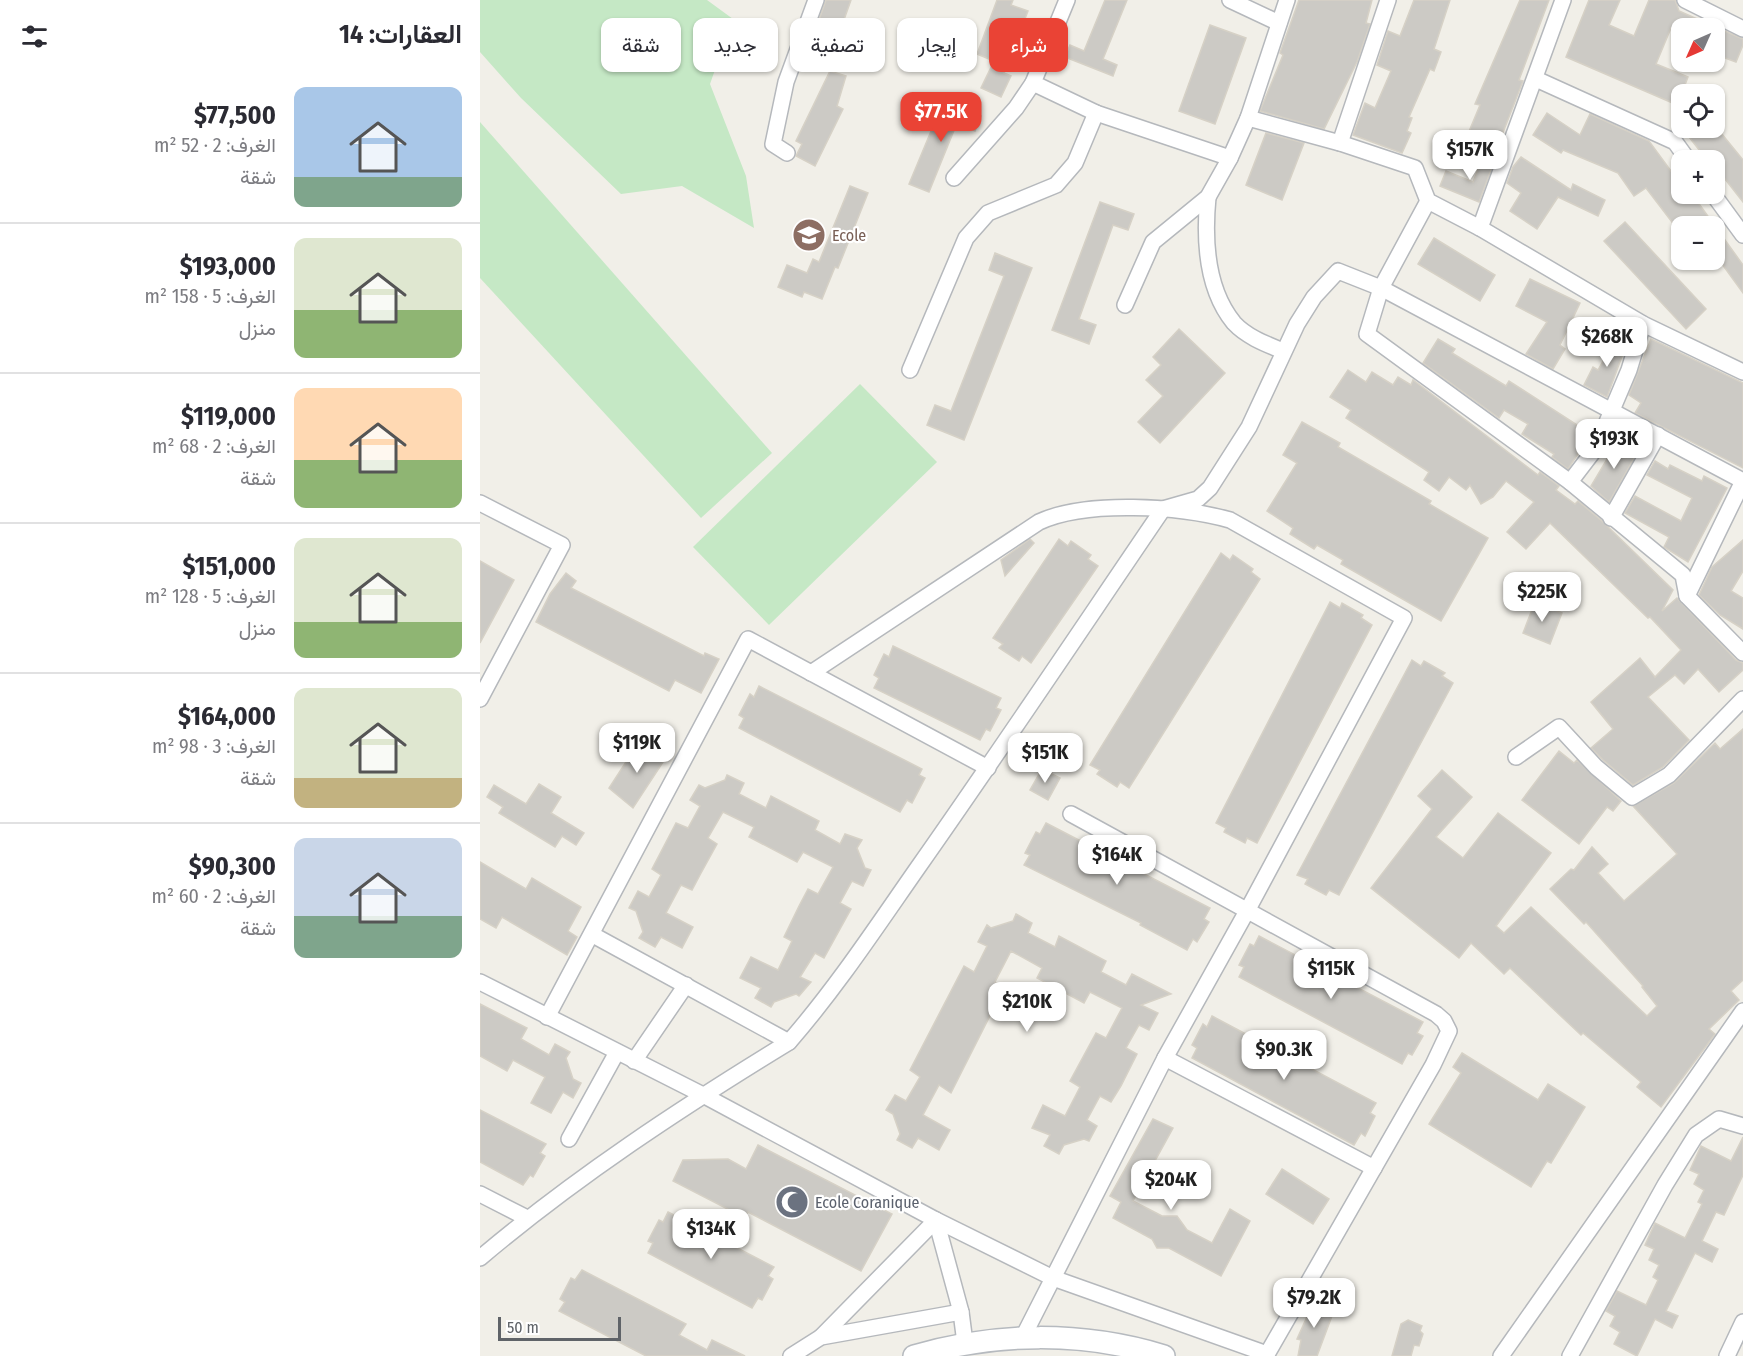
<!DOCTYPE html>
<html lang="ar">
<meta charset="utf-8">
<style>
:root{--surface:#fff;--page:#f2f2f3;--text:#2b2b33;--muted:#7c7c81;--line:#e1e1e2;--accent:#ea4335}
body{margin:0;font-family:"Fira Sans Condensed",Vazirmatn,sans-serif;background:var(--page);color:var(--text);direction:rtl;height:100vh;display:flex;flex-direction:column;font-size:22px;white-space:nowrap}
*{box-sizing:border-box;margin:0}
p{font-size:20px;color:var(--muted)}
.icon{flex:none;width:33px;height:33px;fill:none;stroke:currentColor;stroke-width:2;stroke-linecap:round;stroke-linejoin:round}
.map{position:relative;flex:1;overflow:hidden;direction:ltr}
.drawer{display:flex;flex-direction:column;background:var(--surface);width:480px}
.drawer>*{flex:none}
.guide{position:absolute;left:18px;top:18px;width:570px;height:54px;direction:rtl;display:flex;gap:12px}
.needle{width:39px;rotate:225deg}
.fabs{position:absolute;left:1191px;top:18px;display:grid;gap:12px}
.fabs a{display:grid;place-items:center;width:54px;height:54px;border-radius:12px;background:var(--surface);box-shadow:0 2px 4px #0004;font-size:30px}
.scale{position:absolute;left:18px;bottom:15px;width:123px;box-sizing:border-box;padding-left:6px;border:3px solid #5f6368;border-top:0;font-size:16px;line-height:21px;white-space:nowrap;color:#5f6368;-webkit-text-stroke:4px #fff;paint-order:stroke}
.price{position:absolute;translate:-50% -51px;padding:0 14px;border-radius:12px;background:#fff;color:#222;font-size:20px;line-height:39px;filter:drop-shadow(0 2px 3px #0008)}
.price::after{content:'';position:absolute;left:50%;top:36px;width:18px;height:14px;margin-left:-9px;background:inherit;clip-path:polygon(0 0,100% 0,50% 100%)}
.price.on{background:var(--accent);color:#fff}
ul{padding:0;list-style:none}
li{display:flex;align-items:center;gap:18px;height:150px;padding:0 18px}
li+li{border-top:2px solid var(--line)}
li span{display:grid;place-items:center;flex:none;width:168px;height:120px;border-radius:12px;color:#555}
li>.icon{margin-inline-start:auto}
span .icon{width:72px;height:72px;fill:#fffc;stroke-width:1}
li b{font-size:26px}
h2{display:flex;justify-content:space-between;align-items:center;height:72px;padding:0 18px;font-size:26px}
.pill{padding:0 21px;border-radius:12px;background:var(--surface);box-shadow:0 2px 4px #0004;font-size:21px;line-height:54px}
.pill.on{background:var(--accent);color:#fff}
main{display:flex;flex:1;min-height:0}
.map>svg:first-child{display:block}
.green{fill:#c5e8c5}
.building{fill:#cccac5;stroke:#d6d1c6;stroke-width:1.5}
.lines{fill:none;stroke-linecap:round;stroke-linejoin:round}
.street-casing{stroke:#b5b8bc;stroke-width:18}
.secondary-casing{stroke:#b6babf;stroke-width:24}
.street{stroke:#fff;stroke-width:15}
.secondary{stroke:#fff;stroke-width:21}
.labels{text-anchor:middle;stroke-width:4.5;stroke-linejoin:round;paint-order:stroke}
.education-label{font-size:16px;fill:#785e54;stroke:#fff;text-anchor:start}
.worship-label{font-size:16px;fill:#5b616d;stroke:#fff;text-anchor:start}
</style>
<main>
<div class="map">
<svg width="1263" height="1356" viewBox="0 0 1263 1356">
<rect width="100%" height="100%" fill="#f1efe8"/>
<g class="green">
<path d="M0,0h227l26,19 -23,65 36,92 8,52 -72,-42 -61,8 -100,-96 -41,-46z"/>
<path d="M0,122l292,331 -71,65 -221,-240z"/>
<path d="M380,384l77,78 -168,163 -76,-78z"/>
</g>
<g class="building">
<path d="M346,0h25l-11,31 -22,-8z"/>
<path d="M517,0h16l-2,5 17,6 -24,62 7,3 -10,21 -20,-9 13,-27 -17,-7z"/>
<path d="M625,0h22l-24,59 14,6 -4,11 -48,-19 5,-12 14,6z"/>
<path d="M819,0h73l-6,23 4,1 -13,38 -33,67 -64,-18 23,-56 -3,-2z"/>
<path d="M934,0h36l-16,49 7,3 -7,19 -4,-2 -21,48 3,1 -5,13 4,2 -9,20 -49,-18 12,-32 10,5 16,-37 -14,-6 11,-34 12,5z"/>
<path d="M1040,0h29l-30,80 4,1 -28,72 -30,-12 15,-36 -5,-1z"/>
<path d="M1109,0h31l-11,25 25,11 15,-36h26l4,11 64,28v6l-7,17 -22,-8v-26h-43l-15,36 32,13 -6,16v14l-116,-50z"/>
<path d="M730,25l36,13 -31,86 -36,-13z"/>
<path d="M350,71l16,5 -9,30 6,3 -28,57 -19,-10 6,-12 -6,-3z"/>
<path d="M464,100l37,16 -6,15 -18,-8 -28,69 -20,-8z"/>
<path d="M1067,113l33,22 10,-21 59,27 33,45v8h10l51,71v28l-29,-40v-27h-39l-29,-38 -12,8 -16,-23 -55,-23 -2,3 -28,-18z"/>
<path d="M1202,128h35l26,32v42l-29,-37v-5h-7z"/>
<path d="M786,133l38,10 -22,57 -36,-15z"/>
<path d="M1004,155l11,4 -16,43 -39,-16 6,-15 27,11z"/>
<path d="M1041,157l50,33 2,-6 32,16 -7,16 -40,-19 -21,32 -27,-18 11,-18 -14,-10 6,-16z"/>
<path d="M370,186l18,7 -30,75 -3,-1 -13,32 -18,-7 -2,5 -24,-10 9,-22 20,8 6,-14 6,3z"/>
<path d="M620,202l34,12 -6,16 -15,-5 -34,94 17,6 -7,19 -37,-14z"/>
<path d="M1145,222l81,87 -20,20 -82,-88z"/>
<path d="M954,238l61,37 -15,26 -62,-37z"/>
<path d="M515,253l37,15 -68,172 -37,-15 8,-20 16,6 53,-135 -15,-6z"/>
<path d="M1050,279l50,24 -20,42 5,4 -12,20 -27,-15 21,-32 -31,-16z"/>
<path d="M699,329l46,44 -65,70 -22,-21 25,-26 -17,-16 15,-15 -8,-8z"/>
<path d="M1138,334l10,6 -21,57 -23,-12 9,-18 5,3z"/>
<path d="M958,339l17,10 -3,4 54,33 3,-5 82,53 -23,35 -16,-12 2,-3 -32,-20 6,-10 -24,-14 -5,8 -76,-55z"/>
<path d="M1171,339l92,44v85l-108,-55 6,-10 -12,-8z"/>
<path d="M868,370l18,12 6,-10 21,13 5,-8 13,8 2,-5 125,95 2,-3 19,14 -3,4 19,14 3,-3 24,20 71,69 -11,21 15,-13 59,62 7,3v7l-24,22 -21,-23 -14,15 -9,-9 -27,22 41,43 -26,27 -30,18 -30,-25 -12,-12 22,-19 -22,-27 49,-44 15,19 26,-27 -31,-33 -2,1 -98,-95 -24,26 -19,-17 27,-30 -28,-21 -13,16 -12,7 -11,-19 -4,5 -17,-13 -10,14 -15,-11 5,-8 -83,-54 5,-8 -21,-13z"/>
<path d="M822,422l38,21 -2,4 93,54 -2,3 59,34 -47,83 -100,-57 2,-4 -26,-15 -3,4 -24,-15 3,-6 -26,-17 30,-48 -14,-8z"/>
<path d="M1139,439l19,12 -29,51 -18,-16z"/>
<path d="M1175,461l13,8 2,-4 32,16 2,-5 23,12 -39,74 -24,-15 5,-10 -44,-24 10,-17 46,25 11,-23 -45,-23z"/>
<path d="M550,539l4,4 -29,33 -4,-16z"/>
<path d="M579,539l9,7 3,-5 20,14 -3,4 10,7 -67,97 -9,-7 -3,5 -20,-13 4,-4 -10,-6z"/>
<path d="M1263,540v31l-12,20 12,7v31l-23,-14 -21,-20 13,-28z"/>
<path d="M741,553l9,7 3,-5 20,14 -2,3 9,7 -131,209 -9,-6 -3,5 -20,-13 3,-4 -10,-5z"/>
<path d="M0,561l34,19 -34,63z"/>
<path d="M86,573l10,8 -5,7 133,68 1,-3 14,6 -18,34 -26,-13 -6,11 -133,-69 14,-28z"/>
<path d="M850,602l10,6 2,-5 21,12 -2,3 11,7 -115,218 -10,-5 -2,5 -21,-11 2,-4 -10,-5z"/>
<path d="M1055,602l27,11 -12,31 -27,-11z"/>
<path d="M413,646l108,52 -5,10 5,2 -11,21 -4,-2 -6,11 -106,-52 5,-10 -5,-3 10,-21 5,3z"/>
<path d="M932,660l9,6 3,-5 21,12 -3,3 11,7 -114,212 -10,-5 -3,5 -21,-11 3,-5 -11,-4z"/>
<path d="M279,686l163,83 -3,6 6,3 -13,25 -5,-3 -7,12 -161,-84 5,-10 -5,-3 11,-21 4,3z"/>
<path d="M1263,729v251l-12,11 8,9 -30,29 6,5 -54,73 -24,-20 4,-5 -58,-49 -2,2 -71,-67 -6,6 -33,-31 -12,15 -88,-70 61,-79 -14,-13 24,-26 30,27 -36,40 27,21 35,-45 53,40 -55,73 8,7 27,-26 116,109 10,-10 -15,-19 1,-1 -57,-64 -2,2 -34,-35 21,-20 3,1 18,-23 16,17 -10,9 26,28 53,-47 -44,-48 41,-23 41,-40 5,6z"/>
<path d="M159,742l26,17 -32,49 -24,-20z"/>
<path d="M1079,751l15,12 3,-3 44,41 -8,10 -6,-4 -28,37 -57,-44z"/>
<path d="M562,769l18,9 -12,22 -18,-10z"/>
<path d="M247,775l17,8 -5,11 27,14 5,-12 48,25 -4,9 25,14 5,-10 17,6 -5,8 8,20 6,2 -8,16 -11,-5 -12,22 11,6 -27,49 -9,-5 -15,24 11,5 -12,14 -3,-2 -22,8 -3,5 -16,-9 6,-10 -21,-10 11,-21 27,13 14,-29 -8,-4 15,-31 9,-17 10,5 15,-27 -30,-15 -6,10 -48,-25 5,-10 -31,-15 -15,26 9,6 -17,31 -8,15 -11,-5 -15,28 27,14 -11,21 -21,-11 -6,10 -16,-9 4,-6 -7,-21 -7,-3 9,-17 11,6 12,-22 -9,-6 24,-46 12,5 12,-22 -10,-6 9,-15 6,3 20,-8z"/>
<path d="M59,784l22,13 -10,16 33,20 -8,12 -14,-9 -7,11 -56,-34 4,-6 -16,-10 7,-12 32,19z"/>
<path d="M566,823l164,85 -6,11 5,3 -12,20 -4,-3 -6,11 -47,-25 1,-2 -117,-58 6,-10 -5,-2 11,-21 4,2z"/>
<path d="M0,862l46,27 6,-11 49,29 -13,24 9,6 -10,18 -65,-38 -6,11 -16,-9z"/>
<path d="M536,914l16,9 -4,10 27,14 4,-11 47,25 -5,11 25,13 6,-11 39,20 -30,11 17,8 -9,17 -10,-5 -13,23 11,6 -16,32 -10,16 -11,-6 -13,24 10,6 -8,15 -5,-2 -20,6 -5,9 -15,-8 6,-11 -18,-7 11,-23 22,11 15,-29 -10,-6 26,-48 10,5 16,-30 -32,-16 -6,11 -47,-25 5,-10 -31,-17 -16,31 10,4 -54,107 -12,-8 -16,30 27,15 -11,20 -21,-12 -6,10 -15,-8 3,-6 -7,-20 -7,-4 9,-15 11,6 14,-24 -10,-7 54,-104 10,6 13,-26 -9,-4 9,-17 4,3 22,-7z"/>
<path d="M779,936l164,86 -6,11 6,3 -11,19 -4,-2 -6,11 -163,-87 5,-10 -5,-2 11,-21 4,2z"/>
<path d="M0,1004l47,24 -6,11 28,16 6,-11 15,8 -4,6 7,21 8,4 -8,15 -10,-6 -12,21 -20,-10 14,-26 -32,-17 -6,11 -27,-15z"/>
<path d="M732,1016l164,87 -6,10 5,3 -10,20 -4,-3 -7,12 -162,-87 5,-10 -5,-3 11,-21 4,3z"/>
<path d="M982,1053l76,47 10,-16 37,23 -34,56 -4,-2 -16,26 -102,-63 32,-51 -8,-6z"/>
<path d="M0,1110l66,34 -6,9 5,3 -12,21 -3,-2 -7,10 -43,-23z"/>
<path d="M673,1119l20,9 -40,73 29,15h15l10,14 25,13 18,-34 20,12 -29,55 -52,-28h-12l-5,-9 -39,-21 8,-16 -11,-6z"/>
<path d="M1263,1137v38l-19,40 -8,-3 -14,29 16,8 -6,13 -17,-9 -29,58 12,5 -6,12 -17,-9 -18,37 -23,-12 6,-12 -10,-6 5,-10 -9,-5 11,-20 29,14 12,-25 -5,-3 6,-12 -10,-5 5,-11 -9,-4 10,-22 30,15 17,-34 -4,-2 6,-12 -10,-6 5,-10 -9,-4 11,-24 30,15z"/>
<path d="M278,1145l134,69 -31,57 -113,-59 -3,6 -72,-37 10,-21 45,-1 18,10z"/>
<path d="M802,1169l47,30 -16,25 -47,-30z"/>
<path d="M188,1212l106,55 -6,9 5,3 -11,21 -4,-2 -6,10 -104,-55 5,-10 -5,-2 11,-21 4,2z"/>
<path d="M102,1270l104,54 -7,11 28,15 5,-10 33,16h-99l-87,-45 6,-9 -5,-3 11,-21 4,2z"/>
<path d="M835,1299l15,6 -3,9 5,2 -15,40h-19l3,-16 -4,-1z"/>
<path d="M928,1320l14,6 -2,5 3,3 -4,12 -5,-1 -3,11h-19l9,-32z"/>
</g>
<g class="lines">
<defs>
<g id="street">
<path d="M587,0l-34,83 63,30"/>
<path d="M750,0l49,23"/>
<path d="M1205,0l58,29"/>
<path d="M1056,79l139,63 13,18"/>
<path d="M768,118l92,25 75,25 13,33 52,27 163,96 100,48"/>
<path d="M860,143l48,-143"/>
<path d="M307,153l-14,-9 13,-62 30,-82"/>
<path d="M474,178l62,-70 17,-25"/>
<path d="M1233,194l30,41"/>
<path d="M728,197c-4,41 -2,92 26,126 13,14 32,21 49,28"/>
<path d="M948,201l-47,87 -14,46 203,148"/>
<path d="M1000,228l83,-228"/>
<path d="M645,305l28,-63 55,-45 22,-39 18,-40 39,-118"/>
<path d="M1163,324l-14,46 -33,78 -26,34 113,93 4,21 56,57"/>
<path d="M430,370l56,-132 22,-25 68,-28 19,-22 21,-50 134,45"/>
<path d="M0,503l82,42 -82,154"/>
<path d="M1131,518l47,-83"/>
<path d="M1207,596l56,-115"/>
<path d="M331,673l228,-151c47,-22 141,-16 191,-2l174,98 -157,293 -82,147 -142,279"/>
<path d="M1036,757l43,-30 37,40 36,30 37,-22 74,-76"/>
<path d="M591,814l365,200 8,7 5,10 -16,34 -167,291"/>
<path d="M113,935l196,107"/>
<path d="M0,982l223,113 233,125 25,92 4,31"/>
<path d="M67,1017l201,-378 240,129"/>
<path d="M685,1058l209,110"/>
<path d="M154,1061l52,-76"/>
<path d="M89,1139l48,-87"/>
<path d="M0,1194l47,24"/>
<path d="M0,1258c96,-81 201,-150 309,-216 48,-55 88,-116 130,-176 83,-118 163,-238 244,-357l35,-10 12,-11 39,-61 48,-103 17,-27 24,-26 43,17 362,193"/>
<path d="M341,1337l115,-117 117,58 214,76"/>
<path d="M311,1356l30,-19 140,-25"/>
<path d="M1021,1356l242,-345"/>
<path d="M1090,1356l95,-171 31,-50 23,-16 24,7"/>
<path d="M1247,1356l16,-34"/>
</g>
<path id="secondary" d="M434,1356c82,-24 168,-25 250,0"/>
</defs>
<use href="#street" class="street-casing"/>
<use href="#secondary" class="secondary-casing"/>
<use href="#street" class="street"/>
<use href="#secondary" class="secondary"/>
</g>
<defs>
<symbol id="school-disc" viewBox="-11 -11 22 22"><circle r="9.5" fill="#8d6e63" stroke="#fff"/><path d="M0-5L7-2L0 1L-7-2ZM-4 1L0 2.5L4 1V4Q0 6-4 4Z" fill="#fff"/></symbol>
<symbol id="mosque-disc" viewBox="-11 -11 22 22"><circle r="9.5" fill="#6b7280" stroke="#fff"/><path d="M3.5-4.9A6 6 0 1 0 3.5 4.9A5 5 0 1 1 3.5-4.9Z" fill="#fff"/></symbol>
</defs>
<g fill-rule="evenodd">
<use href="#school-disc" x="310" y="216" width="38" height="38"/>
<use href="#mosque-disc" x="293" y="1183" width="38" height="38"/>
</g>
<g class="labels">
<g class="education-label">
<text x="352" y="241">Ecole</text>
</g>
<g class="worship-label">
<text x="335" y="1208">Ecole Coranique</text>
</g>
</g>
</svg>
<div class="fabs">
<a><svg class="needle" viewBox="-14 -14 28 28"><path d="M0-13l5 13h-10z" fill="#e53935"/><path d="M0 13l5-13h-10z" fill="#7c7c81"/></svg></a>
<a><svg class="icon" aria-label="locate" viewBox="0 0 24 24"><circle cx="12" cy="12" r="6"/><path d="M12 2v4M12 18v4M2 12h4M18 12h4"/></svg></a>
<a>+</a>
<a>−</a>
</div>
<div class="scale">50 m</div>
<b class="price on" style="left:461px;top:143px">$77.5K</b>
<b class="price" style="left:990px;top:181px">$157K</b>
<b class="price" style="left:1127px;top:368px">$268K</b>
<b class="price" style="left:1134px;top:470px">$193K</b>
<b class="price" style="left:1062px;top:623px">$225K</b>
<b class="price" style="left:157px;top:774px">$119K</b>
<b class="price" style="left:565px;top:784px">$151K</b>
<b class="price" style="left:637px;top:886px">$164K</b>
<b class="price" style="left:851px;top:1000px">$115K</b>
<b class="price" style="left:547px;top:1033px">$210K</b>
<b class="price" style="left:804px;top:1081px">$90.3K</b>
<b class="price" style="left:691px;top:1211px">$204K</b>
<b class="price" style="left:231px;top:1260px">$134K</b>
<b class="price" style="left:834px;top:1329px">$79.2K</b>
<div class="guide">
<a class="pill on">شراء</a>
<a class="pill">إيجار</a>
<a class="pill">تصفية</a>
<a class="pill">جديد</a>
<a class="pill">شقة</a>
</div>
</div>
<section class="drawer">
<h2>العقارات: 14<svg class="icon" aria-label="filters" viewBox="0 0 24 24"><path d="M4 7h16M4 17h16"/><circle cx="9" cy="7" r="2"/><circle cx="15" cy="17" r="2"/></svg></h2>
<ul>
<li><span style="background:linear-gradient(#a9c7e8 75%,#7fa58c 0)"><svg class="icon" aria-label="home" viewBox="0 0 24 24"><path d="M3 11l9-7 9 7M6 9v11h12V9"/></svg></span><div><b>$77,500</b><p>الغرف: 2 · 52 m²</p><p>شقة</p></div></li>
<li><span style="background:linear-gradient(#dfe7d0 60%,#8fb573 0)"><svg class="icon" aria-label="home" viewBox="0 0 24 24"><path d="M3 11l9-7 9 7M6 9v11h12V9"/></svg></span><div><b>$193,000</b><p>الغرف: 5 · 158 m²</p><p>منزل</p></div></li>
<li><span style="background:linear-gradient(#ffd9b3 60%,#8fb573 0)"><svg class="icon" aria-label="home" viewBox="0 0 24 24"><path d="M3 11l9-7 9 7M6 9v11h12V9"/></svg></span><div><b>$119,000</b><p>الغرف: 2 · 68 m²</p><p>شقة</p></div></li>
<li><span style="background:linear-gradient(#dfe7d0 70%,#8fb573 0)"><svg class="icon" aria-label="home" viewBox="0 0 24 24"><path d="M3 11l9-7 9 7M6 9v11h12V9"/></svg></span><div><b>$151,000</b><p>الغرف: 5 · 128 m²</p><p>منزل</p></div></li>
<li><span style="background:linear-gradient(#dfe7d0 75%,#c2b280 0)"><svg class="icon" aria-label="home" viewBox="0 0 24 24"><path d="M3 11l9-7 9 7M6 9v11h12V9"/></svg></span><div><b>$164,000</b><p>الغرف: 3 · 98 m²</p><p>شقة</p></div></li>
<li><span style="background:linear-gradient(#c9d6e8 65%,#7fa58c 0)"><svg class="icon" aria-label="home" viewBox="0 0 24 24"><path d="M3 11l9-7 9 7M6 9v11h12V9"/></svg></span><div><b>$90,300</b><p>الغرف: 2 · 60 m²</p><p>شقة</p></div></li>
</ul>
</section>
</main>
